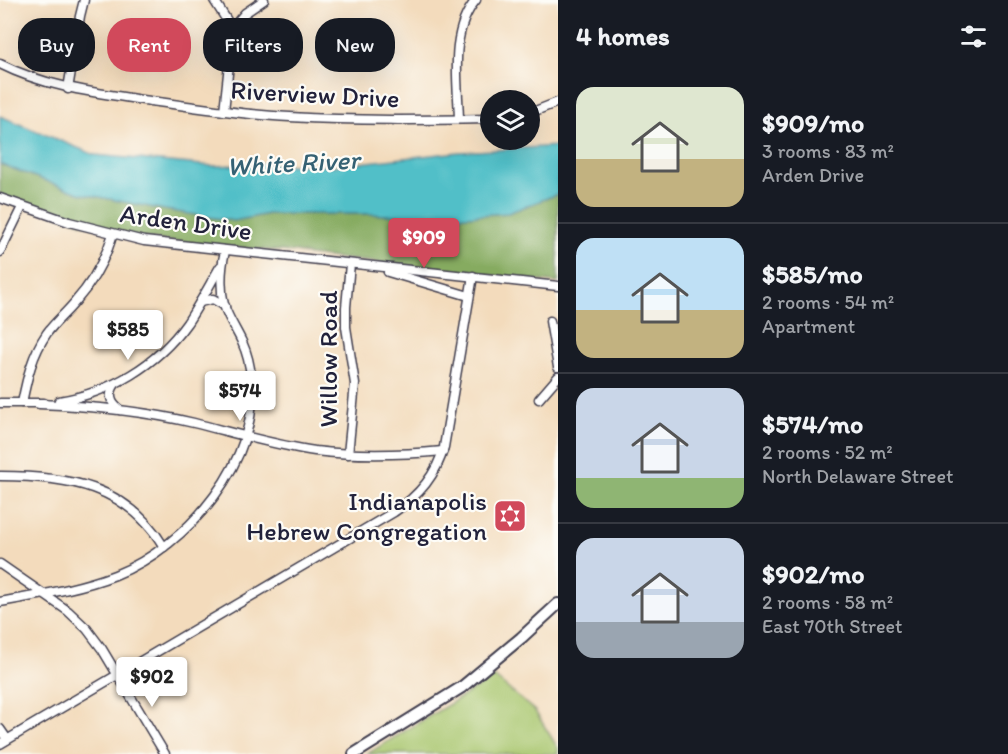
<!DOCTYPE html>
<meta charset="utf-8">
<style>
:root{--surface:#171b24;--page:#20242c;--text:#f1f3f6;--muted:#9ea1a6;--line:#363941;--accent:#d1495b}
body{margin:0;font-family:Itim,sans-serif;background:var(--page);color:var(--text);height:100vh;display:flex;flex-direction:column;font-size:22px;white-space:nowrap}
*{box-sizing:border-box;margin:0}
p{font-size:20px;color:var(--muted)}
.icon{flex:none;width:33px;height:33px;fill:none;stroke:currentColor;stroke-width:2;stroke-linecap:round;stroke-linejoin:round}
.map{position:relative;flex:1;overflow:hidden}
.drawer{display:flex;flex-direction:column;background:var(--surface);width:450px}
.drawer>*{flex:none}
.guide{position:absolute;left:18px;top:18px;width:450px;height:54px;display:flex;gap:12px}
.tools{position:absolute;left:480px;top:90px;display:grid;gap:12px}
.tools a{display:grid;place-items:center;width:60px;height:60px;border-radius:50%;background:var(--surface);box-shadow:0 6px 24px #0002;font-size:30px}
.price{position:absolute;translate:-50% -51px;padding:0 14px;border-radius:6px;background:#fff;color:#222;font-size:20px;line-height:39px;filter:drop-shadow(0 2px 3px #0008)}
.price::after{content:'';position:absolute;left:50%;top:36px;width:18px;height:14px;margin-left:-9px;background:inherit;clip-path:polygon(0 0,100% 0,50% 100%)}
.price.current{background:var(--accent);color:#fff}
ul{padding:0;list-style:none}
li{display:flex;align-items:center;gap:18px;height:150px;padding:0 18px}
li+li{border-top:2px solid var(--line)}
li span{display:grid;place-items:center;flex:none;width:168px;height:120px;border-radius:18px;color:#555}
li>.icon{margin-inline-start:auto}
span .icon{width:72px;height:72px;fill:#fffc;stroke-width:1}
li b{font-size:26px}
h2{display:flex;justify-content:space-between;align-items:center;height:72px;padding:0 18px;font-size:26px}
.tag{padding:0 21px;border-radius:24px;background:var(--surface);box-shadow:0 6px 24px #0002;font-size:21px;line-height:54px}
.tag.current{background:var(--accent);color:#fff}
main{display:flex;flex:1;min-height:0}
.map>svg:first-child{display:block}
.green{fill:#a9c66e;stroke:#667454;stroke-width:1.5}
.forest{fill:#86ab61;stroke:#54664e;stroke-width:1.5}
.water{fill:#51bfc8;stroke:#3a7082;stroke-width:1.5}
.lines{fill:none;stroke-linecap:round;stroke-linejoin:round}
.minor-casing{stroke:#413e4e;stroke-width:11}
.major-casing{stroke:#413e4e;stroke-width:14}
.minor{stroke:#fff;stroke-width:8}
.major{stroke:#fff;stroke-width:10}
.labels{text-anchor:middle;stroke-width:4.5;stroke-linejoin:round;paint-order:stroke}
.street-label{font-size:26px;fill:#22223b;stroke:#fdfcf7}
.poi-label{font-size:26px;fill:#22223b;stroke:#fdfcf7;text-anchor:end}
.water-label{font-size:27px;font-style:italic;fill:#356173;stroke:#fdfcf7}
</style>
<main>
<div class="map">
<svg width="558" height="754" viewBox="0 0 558 754">
<rect width="100%" height="100%" fill="#fdfcf7"/>
<filter id="ink" filterUnits="userSpaceOnUse"><feTurbulence type="fractalNoise" baseFrequency=".0167" numOctaves="2"/><feDisplacementMap in="SourceGraphic" scale="12" xChannelSelector="R" yChannelSelector="G"/><feConvolveMatrix kernelMatrix="1 2 1 2 8 2 1 2 1" color-interpolation-filters="sRGB"/></filter>
<filter id="wash" filterUnits="userSpaceOnUse"><feTurbulence type="fractalNoise" baseFrequency=".008" numOctaves="4" result="noise"/><feDisplacementMap in="SourceGraphic" scale="24" xChannelSelector="R" yChannelSelector="G"/><feGaussianBlur stdDeviation="1.35" result="paint"/><feColorMatrix in="noise" values="0 0 0 0 0 0 0 0 0 0 0 0 0 0 0 0 0 1.4 0 .05"/><feComposite in="paint" operator="in"/></filter>
<g filter="url(#wash)">
<rect width="100%" height="100%" fill="#f3dbbc"/>
<path class="green" d="M494,677l41,34 23,37v6h-191z"/>
<path class="forest" d="M0,164l79,29 86,17 69,11 34,-7h101l68,4 71,-5 50,-19v89l-249,-28 -13,-3c-56,-4 -114,-7 -169,-17 -43,-9 -85,-26 -127,-40z"/>
<path class="water" d="M0,116l95,39 118,11 54,-2 64,2 128,-14 99,-6v48l-50,19 -71,5 -68,-4h-101l-34,7 -69,-11 -86,-17 -79,-29z"/>
</g>
<g filter="url(#ink)">
<g class="lines">
<defs>
<g id="minor">
<path d="M214,0l19,30"/>
<path d="M0,64c48,24 98,29 150,37 46,6 93,14 140,16 67,4 134,3 200,2"/>
<path d="M68,89l12,-73 4,-16"/>
<path d="M224,111l9,-84 12,-14 19,-13"/>
<path d="M530,113l28,-11"/>
<path d="M459,119c-1,-39 -10,-87 17,-119"/>
<path d="M0,198l69,24 75,19 414,45"/>
<path d="M0,252l22,-45"/>
<path d="M388,272l81,24"/>
<path d="M200,302l13,-3 12,7"/>
<path d="M550,321l8,46"/>
<path d="M115,384c-7,10 -5,19 5,26"/>
<path d="M539,399l19,-22"/>
<path d="M59,401c51,-8 98,-36 128,-78 12,-18 22,-37 33,-56"/>
<path d="M0,403h44"/>
<path d="M22,403c5,-25 10,-48 25,-70 8,-11 19,-20 28,-31 18,-20 30,-42 38,-68"/>
<path d="M39,404c52,2 105,7 155,19 40,10 80,22 121,28 43,5 85,4 128,0"/>
<path d="M348,454l7,-70 -9,-57v-20l4,-43"/>
<path d="M0,476c67,0 127,9 164,71"/>
<path d="M0,564l68,47 19,18 15,20 63,105"/>
<path d="M0,602c39,-7 79,-13 115,-27 73,-29 147,-116 136,-198 -1,-12 -4,-24 -9,-35 -6,-13 -14,-24 -18,-37 -4,-18 -3,-37 1,-54"/>
<path d="M0,729l7,10"/>
<path d="M0,744l394,-232c25,-16 42,-36 50,-65l29,-171"/>
</g>
<path id="major" d="M354,754l108,-67 59,-49 37,-34"/>
</defs>
<use href="#minor" class="minor-casing"/>
<use href="#major" class="major-casing"/>
<use href="#minor" class="minor"/>
<use href="#major" class="major"/>
</g>
</g>
<defs>
<symbol id="synagogue-square" viewBox="-11 -11 22 22"><rect x="-9" y="-9" width="18" height="18" rx="4" fill="#d1495b" stroke="#fdfcf7"/><path d="M0-6.5L5.6 3.2H-5.6ZM0 6.5L5.6-3.2H-5.6Z" fill="#fff"/></symbol>
</defs>
<g fill-rule="evenodd">
<use href="#synagogue-square" x="491" y="497" width="38" height="38"/>
</g>
<g class="labels">
<g class="street-label">
<text transform="translate(315 94) rotate(3)" y="9">Riverview Drive</text>
<text transform="translate(186 222) rotate(8)" y="9">Arden Drive</text>
<text transform="translate(328 359) rotate(-90)" y="9">Willow Road</text>
</g>
<g class="poi-label">
<text x="487" y="510">Indianapolis<tspan x="487" dy="30">Hebrew Congregation</tspan></text>
</g>
<g class="water-label">
<text transform="translate(293 163) rotate(-3)" y="9">White River</text>
</g>
</g>
</svg>
<div class="tools">
<a><svg class="icon" aria-label="layers" viewBox="0 0 24 24"><path d="M12 4l9 5-9 5-9-5zM3 14l9 5 9-5"/></svg></a>
</div>
<b class="price current" style="left:424px;top:269px">$909</b>
<b class="price" style="left:128px;top:361px">$585</b>
<b class="price" style="left:240px;top:422px">$574</b>
<b class="price" style="left:152px;top:708px">$902</b>
<div class="guide">
<a class="tag">Buy</a>
<a class="tag current">Rent</a>
<a class="tag">Filters</a>
<a class="tag">New</a>
</div>
</div>
<section class="drawer">
<h2>4 homes<svg class="icon" aria-label="filters" viewBox="0 0 24 24"><path d="M4 7h16M4 17h16"/><circle cx="9" cy="7" r="2"/><circle cx="15" cy="17" r="2"/></svg></h2>
<ul>
<li><span style="background:linear-gradient(#dfe7d0 60%,#c2b280 0)"><svg class="icon" aria-label="home" viewBox="0 0 24 24"><path d="M3 11l9-7 9 7M6 9v11h12V9"/></svg></span><div><b>$909/mo</b><p>3 rooms · 83 m²</p><p>Arden Drive</p></div></li>
<li><span style="background:linear-gradient(#bfe0f5 60%,#c2b280 0)"><svg class="icon" aria-label="home" viewBox="0 0 24 24"><path d="M3 11l9-7 9 7M6 9v11h12V9"/></svg></span><div><b>$585/mo</b><p>2 rooms · 54 m²</p><p>Apartment</p></div></li>
<li><span style="background:linear-gradient(#c9d6e8 75%,#8fb573 0)"><svg class="icon" aria-label="home" viewBox="0 0 24 24"><path d="M3 11l9-7 9 7M6 9v11h12V9"/></svg></span><div><b>$574/mo</b><p>2 rooms · 52 m²</p><p>North Delaware Street</p></div></li>
<li><span style="background:linear-gradient(#c9d6e8 70%,#9aa5b1 0)"><svg class="icon" aria-label="home" viewBox="0 0 24 24"><path d="M3 11l9-7 9 7M6 9v11h12V9"/></svg></span><div><b>$902/mo</b><p>2 rooms · 58 m²</p><p>East 70th Street</p></div></li>
</ul>
</section>
</main>
